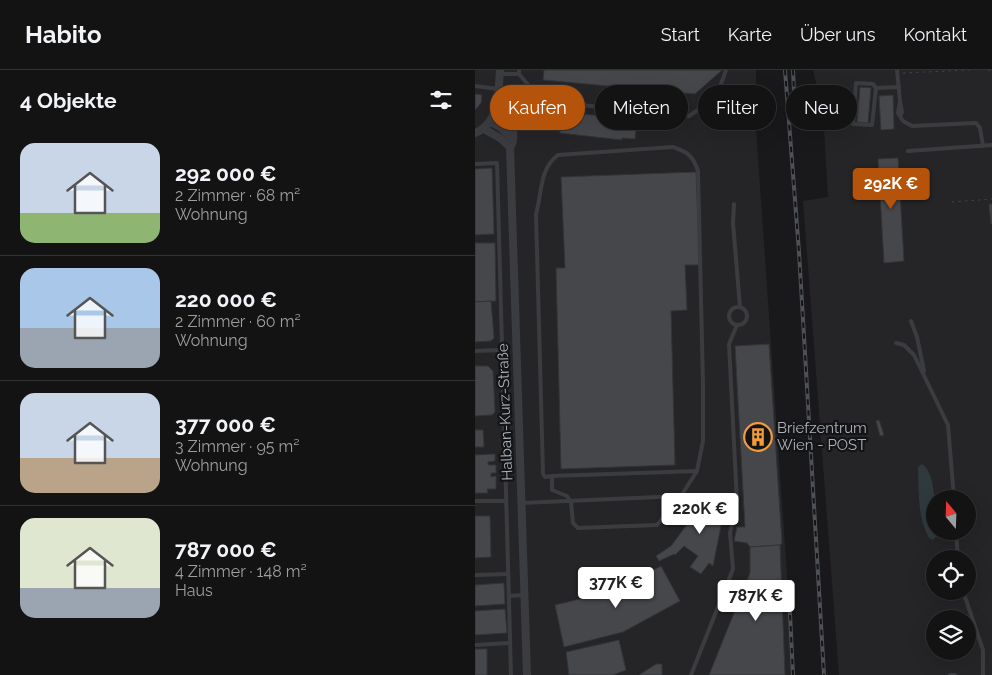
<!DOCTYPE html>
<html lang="de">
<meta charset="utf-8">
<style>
:root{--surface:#131314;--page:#1c1c1d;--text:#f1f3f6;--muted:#9d9ea0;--line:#323234;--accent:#b45309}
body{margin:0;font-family:Raleway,sans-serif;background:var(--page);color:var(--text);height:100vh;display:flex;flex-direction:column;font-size:19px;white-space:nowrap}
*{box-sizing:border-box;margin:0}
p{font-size:16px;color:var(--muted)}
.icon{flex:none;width:28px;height:28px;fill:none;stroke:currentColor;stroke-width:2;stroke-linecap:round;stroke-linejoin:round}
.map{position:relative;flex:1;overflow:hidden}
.drawer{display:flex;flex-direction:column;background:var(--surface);width:475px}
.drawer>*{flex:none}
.guide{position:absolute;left:15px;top:15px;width:426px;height:45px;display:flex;gap:10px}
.needle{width:32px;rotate:341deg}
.tools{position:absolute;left:451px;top:420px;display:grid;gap:10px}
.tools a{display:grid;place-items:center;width:50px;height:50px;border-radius:50%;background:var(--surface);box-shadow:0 5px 20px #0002,0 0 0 1px var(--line);font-size:25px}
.price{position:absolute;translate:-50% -42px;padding:0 11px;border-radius:5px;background:#fff;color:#222;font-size:16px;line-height:32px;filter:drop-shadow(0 1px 2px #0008)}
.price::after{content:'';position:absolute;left:50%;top:30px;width:15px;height:11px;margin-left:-8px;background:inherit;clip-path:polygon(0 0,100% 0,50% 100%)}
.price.active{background:var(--accent);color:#fff}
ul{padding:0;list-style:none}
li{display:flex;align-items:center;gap:15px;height:125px;padding:0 20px}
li+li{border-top:1px solid var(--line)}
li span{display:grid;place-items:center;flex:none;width:140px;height:100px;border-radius:15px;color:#555}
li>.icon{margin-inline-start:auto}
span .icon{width:60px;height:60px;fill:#fffc;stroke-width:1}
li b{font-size:21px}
h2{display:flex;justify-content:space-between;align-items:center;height:60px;padding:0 20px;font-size:21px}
.chip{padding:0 18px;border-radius:22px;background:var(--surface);box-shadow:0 5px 20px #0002,0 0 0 1px var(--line);font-size:18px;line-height:45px}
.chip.active{background:var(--accent);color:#fff}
header{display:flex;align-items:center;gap:30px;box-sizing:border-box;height:70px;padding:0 25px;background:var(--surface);border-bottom:1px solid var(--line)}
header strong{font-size:24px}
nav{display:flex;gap:28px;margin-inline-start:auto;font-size:18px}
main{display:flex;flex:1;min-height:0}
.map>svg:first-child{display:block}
.built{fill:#252528;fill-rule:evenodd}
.water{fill:#2f3a3f}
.building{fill:#46474b;stroke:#333437}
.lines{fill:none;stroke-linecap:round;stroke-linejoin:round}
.path{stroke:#404347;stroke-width:1;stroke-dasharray:2.5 4;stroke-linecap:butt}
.service{stroke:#3a3c40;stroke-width:4}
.minor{stroke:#3a3c40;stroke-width:8}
.rail-casing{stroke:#4d5055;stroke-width:4}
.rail{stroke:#141416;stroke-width:2;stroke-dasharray:5.5;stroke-linecap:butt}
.labels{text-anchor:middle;stroke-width:4.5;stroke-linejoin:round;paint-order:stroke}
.street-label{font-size:15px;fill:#acb2bb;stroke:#141416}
.poi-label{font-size:15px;fill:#acb2bb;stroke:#141416;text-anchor:start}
</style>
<header>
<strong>Habito</strong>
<nav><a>Start</a><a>Karte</a><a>Über uns</a><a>Kontakt</a></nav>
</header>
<main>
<section class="drawer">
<h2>4 Objekte<svg class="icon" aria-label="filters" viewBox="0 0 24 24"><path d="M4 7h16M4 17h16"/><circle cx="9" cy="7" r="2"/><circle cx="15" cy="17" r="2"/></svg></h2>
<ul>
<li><span style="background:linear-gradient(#c9d6e8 70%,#8fb573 0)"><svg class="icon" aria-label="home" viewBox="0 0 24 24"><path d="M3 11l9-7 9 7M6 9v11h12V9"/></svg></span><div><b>292 000 €</b><p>2 Zimmer · 68 m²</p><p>Wohnung</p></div></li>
<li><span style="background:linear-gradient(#a9c7e8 60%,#9aa5b1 0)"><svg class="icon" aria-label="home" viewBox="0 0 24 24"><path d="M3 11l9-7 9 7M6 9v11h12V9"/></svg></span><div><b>220 000 €</b><p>2 Zimmer · 60 m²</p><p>Wohnung</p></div></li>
<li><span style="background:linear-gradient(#c9d6e8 65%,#b9a48a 0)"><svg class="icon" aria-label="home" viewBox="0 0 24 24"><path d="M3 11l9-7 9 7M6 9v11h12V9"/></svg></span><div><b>377 000 €</b><p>3 Zimmer · 95 m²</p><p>Wohnung</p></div></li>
<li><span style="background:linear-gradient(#dfe7d0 70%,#9aa5b1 0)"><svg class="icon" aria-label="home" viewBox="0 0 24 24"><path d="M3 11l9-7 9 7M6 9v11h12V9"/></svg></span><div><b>787 000 €</b><p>4 Zimmer · 148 m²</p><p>Haus</p></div></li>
</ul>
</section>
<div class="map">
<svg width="517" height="605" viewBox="0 0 517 605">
<rect width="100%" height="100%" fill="#19191b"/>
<g class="built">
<path d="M0,0h281v59l38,546h-319z"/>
<path d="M338,0h179v605h-153l-36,-474 25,-4 -5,-84zM460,429h32v32h-32zM460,489h32v32h-32zM460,549h32v32h-32z"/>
</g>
<path class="water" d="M447,394c15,10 13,50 13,67h3v3l-5,6 -4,-2c-12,-22 -10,-46 -11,-71z"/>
<g class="building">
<path d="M69,0h178l-27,24 -152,-14z"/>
<path d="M385,17l11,1 -3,35 -11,-1z"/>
<path d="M0,24l7,1 -1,8 -6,7z"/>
<path d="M418,25l1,34 -13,1 -2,-34z"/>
<path d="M59,41l103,7 -2,21 -13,-1v2l-62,-7v-3l-27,-3z"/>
<path d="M423,88l6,103 -20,2 -6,-104z"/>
<path d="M17,98l2,66 -19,1v-66z"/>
<path d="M221,102l4,93h-15l2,45 -16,1 4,154 -114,4 -5,-201h9l-4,-91z"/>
<path d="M514,134h3v20h-1z"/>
<path d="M0,173h20l1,58 -21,1z"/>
<path d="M16,231l3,37 -3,3 -16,1v-40z"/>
<path d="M294,274l13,199 -2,2 -30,2 -3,-4 -13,-2 3,-14h8l-10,-181z"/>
<path d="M0,296h13l5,5 2,41 -3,3 -17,1z"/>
<path d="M404,350l5,15 -4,1 -4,-15z"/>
<path d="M0,360h8l1,17h-9z"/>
<path d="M20,384v7l-7,1v3h8v8h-5v4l5,-1v13h-9l1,4h-13v-38z"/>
<path d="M233,426l17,10 -12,60 -4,-3 -8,11 -11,-7 8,-11 -14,-10 -9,9 -1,-1 -15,7 -3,-5 15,-10z"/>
<path d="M0,446h15l1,41 -16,1z"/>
<path d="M305,475l5,130h-76l41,-102v-26z"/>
<path d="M186,496l19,35 -57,31 -59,15 -9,-42 59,-14z"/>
<path d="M29,513l1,21 -30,2v-21z"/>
<path d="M30,539l2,24 -32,2v-24z"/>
<path d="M144,570l7,30 -13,5h-44l-3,-23z"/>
<rect x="0" y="579" width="12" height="26"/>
<path d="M181,594h6v11h-23z"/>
</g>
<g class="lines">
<g class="path">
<path d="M513,0l4,1"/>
<path d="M428,3l67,-3"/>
<path d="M477,132l40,-3"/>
</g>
<g class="service">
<path d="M44,0v4l23,27 147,15 27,-18 10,-28"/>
<path d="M422,0l3,31 -2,12 5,8 9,5 64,-3 4,5 3,18"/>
<path d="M24,4h20"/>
<path d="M0,16l23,3"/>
<path d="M401,18l-4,37 -19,-1 3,-41 17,1 3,4 23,-1"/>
<path d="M425,31l2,11 -2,4"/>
<path d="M433,81l84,-6"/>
<path d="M0,94l22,-1 14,512"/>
<path d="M259,134l-1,19 7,84"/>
<circle cx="263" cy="246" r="9"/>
<path d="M436,251l6,16 7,34"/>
<path d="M421,273l8,2 10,10 34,70 6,74"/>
<path d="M0,281l27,-1"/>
<path d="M77,406l-7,1 -2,-3 -7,-260c6,-20 3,-45 22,-59l115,-8c15,5 20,9 25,24l5,213v57l-6,30"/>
<path d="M0,431h31"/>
<path d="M46,433l160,-7 -24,29 -79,3 -5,-5 -2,-21 -4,-6 -15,-6v-14l145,-5 -16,25"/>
<path d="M481,461l2,28"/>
<path d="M0,505l33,-1"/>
<path d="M488,521l20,59v25"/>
<path d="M34,526l15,-1"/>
<path d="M0,575l35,-2"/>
<path d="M216,605l42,-106 -3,-36 7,-31 -8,-158 8,-19"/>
<path d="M475,605h5"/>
</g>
<g class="minor">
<path d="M22,29c8,10 23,36 13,48l17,528"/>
<path d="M15,52l10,5 12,11"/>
<path d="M9,59l16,9 10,9"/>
<path d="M0,63c25,-10 23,-40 25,-63"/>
</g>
<defs>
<g id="rail">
<path d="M310,0l14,182 25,423"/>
<path d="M318,0l1,22"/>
<path d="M314,523l4,82"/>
</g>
</defs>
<use href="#rail" class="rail-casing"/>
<use href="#rail" class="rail"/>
</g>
<defs>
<symbol id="building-ring" viewBox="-11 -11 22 22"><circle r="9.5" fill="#141416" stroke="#f19c3b" stroke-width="1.5"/><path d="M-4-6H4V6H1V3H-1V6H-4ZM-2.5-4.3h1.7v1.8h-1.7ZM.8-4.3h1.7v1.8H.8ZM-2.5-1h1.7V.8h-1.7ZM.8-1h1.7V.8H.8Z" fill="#f19c3b"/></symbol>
</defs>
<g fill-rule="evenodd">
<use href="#building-ring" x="267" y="351" width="32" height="32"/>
</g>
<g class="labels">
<g class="street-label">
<text transform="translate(30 342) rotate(-92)" y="5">Halban-Kurz-Straße</text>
</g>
<g class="poi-label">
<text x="302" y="363">Briefzentrum<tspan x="302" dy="17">Wien - POST</tspan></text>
</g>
</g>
</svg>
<div class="tools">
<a><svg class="needle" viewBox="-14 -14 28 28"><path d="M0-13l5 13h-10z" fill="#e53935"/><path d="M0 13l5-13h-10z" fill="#9d9ea0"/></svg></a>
<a><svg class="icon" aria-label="locate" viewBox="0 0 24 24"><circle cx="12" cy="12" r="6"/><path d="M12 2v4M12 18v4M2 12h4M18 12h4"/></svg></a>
<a><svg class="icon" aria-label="layers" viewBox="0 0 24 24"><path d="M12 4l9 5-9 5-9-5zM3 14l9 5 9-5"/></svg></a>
</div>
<b class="price active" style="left:416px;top:140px">292K €</b>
<b class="price" style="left:225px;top:465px">220K €</b>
<b class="price" style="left:141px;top:539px">377K €</b>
<b class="price" style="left:281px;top:552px">787K €</b>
<div class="guide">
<a class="chip active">Kaufen</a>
<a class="chip">Mieten</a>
<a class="chip">Filter</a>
<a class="chip">Neu</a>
</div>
</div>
</main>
